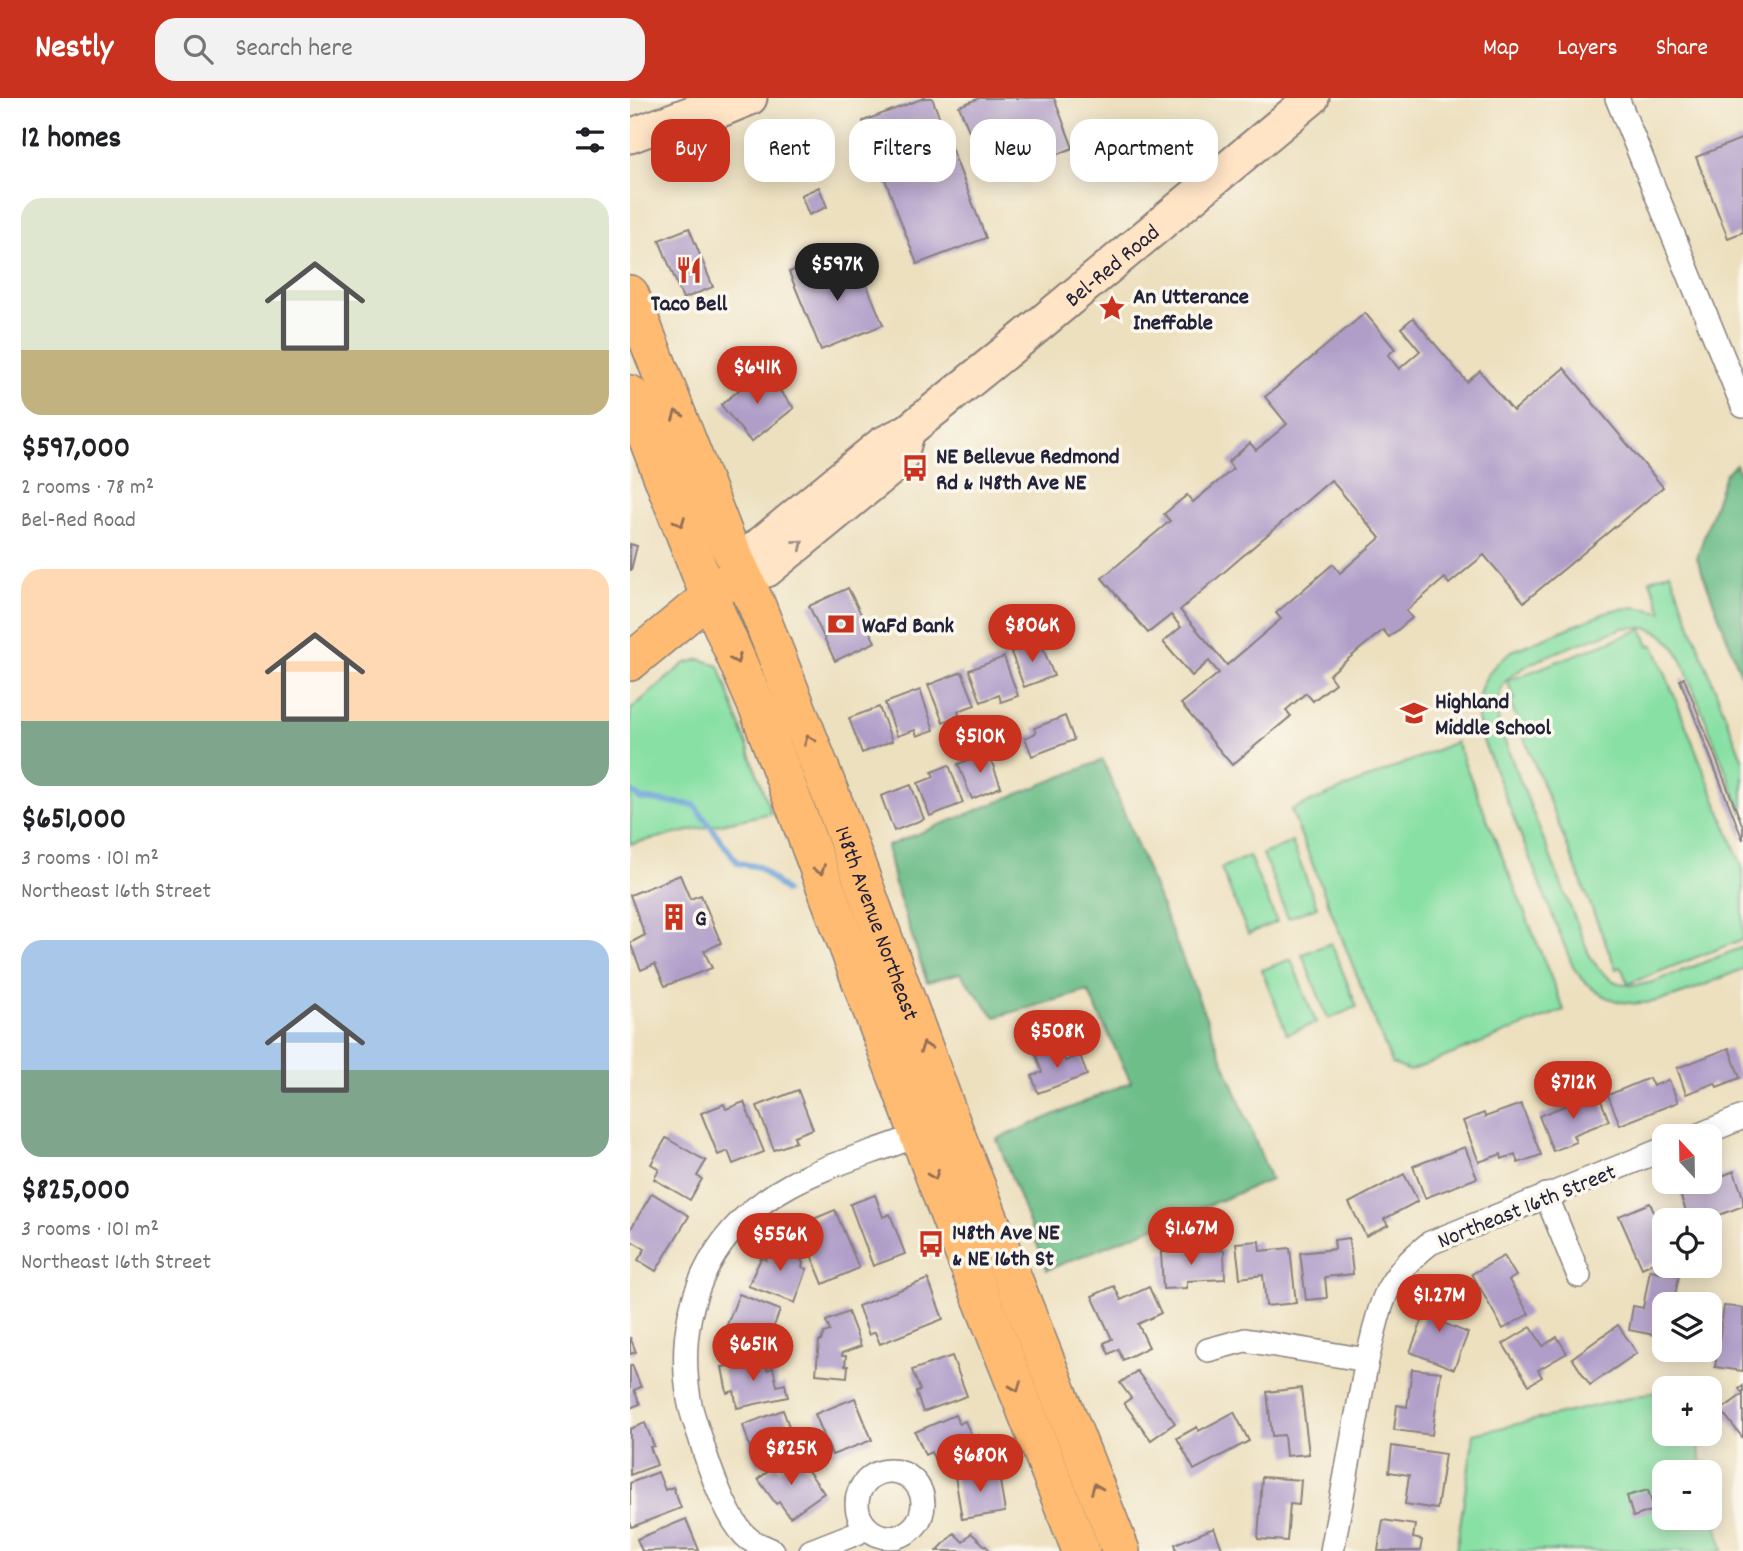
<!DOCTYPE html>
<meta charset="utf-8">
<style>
:root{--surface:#fff;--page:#f2f2f2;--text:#202124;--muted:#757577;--accent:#c8321e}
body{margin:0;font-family:Dekko,sans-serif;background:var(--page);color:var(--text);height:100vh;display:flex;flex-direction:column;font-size:26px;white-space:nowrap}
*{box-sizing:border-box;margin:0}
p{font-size:23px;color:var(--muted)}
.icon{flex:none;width:38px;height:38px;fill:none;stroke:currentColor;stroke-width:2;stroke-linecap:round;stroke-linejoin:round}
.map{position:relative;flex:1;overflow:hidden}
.side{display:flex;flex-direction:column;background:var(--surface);width:630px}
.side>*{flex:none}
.hud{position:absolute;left:21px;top:21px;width:665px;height:63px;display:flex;gap:14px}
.needle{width:46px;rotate:338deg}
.buttons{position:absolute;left:1022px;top:1026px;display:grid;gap:14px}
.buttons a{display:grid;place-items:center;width:70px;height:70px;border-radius:14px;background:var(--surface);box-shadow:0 4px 18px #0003;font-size:35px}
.price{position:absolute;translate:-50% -60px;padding:0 16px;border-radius:24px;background:var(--accent);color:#fff;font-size:23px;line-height:46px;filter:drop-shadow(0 2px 4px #0008)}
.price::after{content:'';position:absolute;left:50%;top:42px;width:21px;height:16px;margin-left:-10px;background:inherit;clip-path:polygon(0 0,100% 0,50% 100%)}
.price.on{background:#222;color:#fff}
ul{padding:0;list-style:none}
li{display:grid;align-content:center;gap:14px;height:371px;padding:0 21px}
li span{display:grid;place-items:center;height:217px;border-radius:21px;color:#555}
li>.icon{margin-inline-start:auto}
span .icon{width:126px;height:126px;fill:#fffc;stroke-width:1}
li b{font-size:30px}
h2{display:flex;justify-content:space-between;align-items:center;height:84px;padding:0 21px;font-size:30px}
.tag{padding:0 24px;border-radius:21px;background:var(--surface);box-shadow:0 4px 18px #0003;font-size:24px;line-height:63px}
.tag.on{background:var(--accent);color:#fff}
header{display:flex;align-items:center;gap:42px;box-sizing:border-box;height:98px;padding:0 35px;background:var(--accent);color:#fff}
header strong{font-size:33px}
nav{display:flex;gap:38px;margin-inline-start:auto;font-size:24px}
.search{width:490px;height:63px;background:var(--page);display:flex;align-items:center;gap:18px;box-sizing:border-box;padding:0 24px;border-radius:21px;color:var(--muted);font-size:26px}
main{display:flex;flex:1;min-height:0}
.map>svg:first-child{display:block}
.green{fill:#88e0a4;stroke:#558170;stroke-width:2}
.forest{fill:#6ebe8a;stroke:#487062;stroke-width:2}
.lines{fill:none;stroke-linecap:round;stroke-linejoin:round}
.stream{stroke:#6aa2d8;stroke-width:6}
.building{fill:#b09ec9;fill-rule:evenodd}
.minor-casing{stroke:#88817d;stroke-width:26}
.secondary-casing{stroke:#88817d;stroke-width:37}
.primary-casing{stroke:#88817d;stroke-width:40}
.minor{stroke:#fff;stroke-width:23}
.secondary{stroke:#ffe4c6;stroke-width:33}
.primary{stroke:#ffbb71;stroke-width:37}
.oneway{stroke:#906e56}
.oneway2{stroke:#9c8d87}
.labels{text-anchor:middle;stroke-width:7;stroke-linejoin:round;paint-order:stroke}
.street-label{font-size:23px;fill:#22223b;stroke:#fbf7ec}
.poi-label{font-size:23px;font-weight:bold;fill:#22223b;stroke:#fbf7ec;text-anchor:start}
</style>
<header>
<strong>Nestly</strong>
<div class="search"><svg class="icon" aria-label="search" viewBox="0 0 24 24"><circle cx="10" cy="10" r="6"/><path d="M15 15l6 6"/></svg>Search here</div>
<nav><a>Map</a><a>Layers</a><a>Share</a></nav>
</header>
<main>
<section class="side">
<h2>12 homes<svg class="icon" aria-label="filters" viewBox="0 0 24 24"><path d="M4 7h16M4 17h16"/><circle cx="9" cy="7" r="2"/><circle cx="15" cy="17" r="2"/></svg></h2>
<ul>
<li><span style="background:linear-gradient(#dfe7d0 70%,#c2b280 0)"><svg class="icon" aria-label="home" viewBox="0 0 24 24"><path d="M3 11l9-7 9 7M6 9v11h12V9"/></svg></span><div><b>$597,000</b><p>2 rooms · 78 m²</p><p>Bel-Red Road</p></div></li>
<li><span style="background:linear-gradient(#ffd9b3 70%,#7fa58c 0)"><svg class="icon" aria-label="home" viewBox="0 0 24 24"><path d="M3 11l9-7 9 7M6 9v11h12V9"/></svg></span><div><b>$651,000</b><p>3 rooms · 101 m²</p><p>Northeast 16th Street</p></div></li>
<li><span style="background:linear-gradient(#a9c7e8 60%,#7fa58c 0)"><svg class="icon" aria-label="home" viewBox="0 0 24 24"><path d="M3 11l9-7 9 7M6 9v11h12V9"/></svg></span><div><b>$825,000</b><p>3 rooms · 101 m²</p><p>Northeast 16th Street</p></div></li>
</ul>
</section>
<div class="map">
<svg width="1113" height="1453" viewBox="0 0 1113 1453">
<rect width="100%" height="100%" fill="#fbf7ec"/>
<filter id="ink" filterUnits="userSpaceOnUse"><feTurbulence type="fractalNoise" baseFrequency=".0143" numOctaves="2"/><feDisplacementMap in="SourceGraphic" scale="14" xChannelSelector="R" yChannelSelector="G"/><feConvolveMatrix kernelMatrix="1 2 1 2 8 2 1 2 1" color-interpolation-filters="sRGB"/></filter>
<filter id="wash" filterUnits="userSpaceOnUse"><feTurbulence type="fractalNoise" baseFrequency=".00686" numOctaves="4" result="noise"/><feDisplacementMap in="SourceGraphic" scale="28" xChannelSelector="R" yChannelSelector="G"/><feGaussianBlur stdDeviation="1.57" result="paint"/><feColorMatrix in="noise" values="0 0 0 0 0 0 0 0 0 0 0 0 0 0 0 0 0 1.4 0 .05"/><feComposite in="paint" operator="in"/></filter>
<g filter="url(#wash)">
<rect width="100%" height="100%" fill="#ede0bf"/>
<g class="green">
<path d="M1040,474l73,189v53l-63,-158c-14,-25 -29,-31 -57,-28 -27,10 -106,34 -119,56 -8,13 -7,28 -5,43l90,227c25,45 53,33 93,17 20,-8 41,-16 61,-24v22c-58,22 -125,66 -170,-2l-91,-229c-11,-37 -2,-65 30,-87l101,-41 23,-3 26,5 -12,-32z"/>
<path d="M1012,531l7,17 5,-1 89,224v70l-115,45 -7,-17 -5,2 -106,-267 5,-3 -8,-18z"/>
<path d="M70,561l19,7 52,147 -141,31v-134l54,-46z"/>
<path d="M826,644l108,268 -154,61 -18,-7 -101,-254z"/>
<path d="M662,744l25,65 -29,11 -25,-64z"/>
<path d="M619,758l28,66 -29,12 -27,-66z"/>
<path d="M701,845l26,64 -29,12 -26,-65z"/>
<path d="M661,861l25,64 -29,11 -25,-64z"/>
<path d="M1034,1292v43h31l9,39h-40v45h46v-23l13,57h-267l18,-117z"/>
</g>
<g class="forest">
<path d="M1106,366l7,19v197l-46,-122 28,-84z"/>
<path d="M473,662l168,420 -224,90 -50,-131 134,-57 -43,-91 -93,26 -35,-44 -33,9 -33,-101 -7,-35z"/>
</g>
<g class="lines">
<path class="stream" d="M0,693l11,8 53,6 44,58 21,4 26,24"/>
</g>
<g id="blocks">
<g class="building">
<path d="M294,0h8l54,140 -69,26 -54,-143z"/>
<path d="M350,0h74l19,50 -34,14 -11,-29 -50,20 -19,-47z"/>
<path d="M1113,40v94l-15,6 -32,-81z"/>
<path d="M189,89l8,20 -18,8 -8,-20z"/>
<path d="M59,130l24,59 -30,12 -24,-59z"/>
<path d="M226,160l27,67 -62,25 -32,-78 18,-7 5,12z"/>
<path d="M735,215l30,36 -7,6 11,14 21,-18 -19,-23 12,-10 54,64 13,-11 33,40 51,-43 99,119 -139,115 -40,-47 -35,29 -4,-6 -39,33 6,7 -23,19 -6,-7 -54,45 6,8 -22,18 -7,-8 -20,17 5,6 -59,49 -51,-61 38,-31 -10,-12 -17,15 -29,-34 18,-15 -10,-12 -23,18 -46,-55 68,-57 -6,-7 23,-19 6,7 40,-33 -5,-7 22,-19 6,7 31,-26 -22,-27zM701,382l49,58 -40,35 -7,-9 -57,49 5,6 -54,46 -47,-55z"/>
<path d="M133,272l31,38 -43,34 -30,-37z"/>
<path d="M0,446l7,2 -6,24h-1z"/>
<path d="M218,490l27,54 -40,19 -26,-55z"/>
<path d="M410,543l14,35 -30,11 -13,-35z"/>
<path d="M374,559l14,39 -17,6 -2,-7 -18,7 -12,-32z"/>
<path d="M332,574l13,33 -17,6 1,4 -16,7 -15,-37z"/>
<path d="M1054,580l59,149v13l-63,-160z"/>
<path d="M290,592l14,40 -17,6 -2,-6 -18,6 -12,-33z"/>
<path d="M249,609l13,34 -30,12 -13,-35z"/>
<path d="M435,618l9,24 -42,16 -7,-18 11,-5 -2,-5z"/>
<path d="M358,654l13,35 -29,12 -14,-35z"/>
<path d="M319,667l14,38 -33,13 -12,-33 16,-6 -2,-5z"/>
<path d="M281,687l13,34 -30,12 -13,-35z"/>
<path d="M50,777l10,24 11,-4 20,48 -17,8 8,17 -47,18 -10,-22 -14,6 -11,-27 15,-8 -15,-40z"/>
<path d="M430,949l5,14 15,-6 7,20 -49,18 -6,-17 10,-4 -6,-17z"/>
<path d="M1099,950l11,30 -23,9 -2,-4 -29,11 -9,-26z"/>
<path d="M1019,980l4,8 16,-6 9,22 -58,23 -12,-30z"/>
<path d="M168,992l15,39 -19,7 2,6 -22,8 -17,-44z"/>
<path d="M968,995l11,28 -36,14 3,7 -23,9 -14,-35z"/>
<path d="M114,1004l20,50 -31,12 -5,-13 -10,4 -17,-42 23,-9 2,5z"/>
<path d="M891,1006l20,51 -23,8 -3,-9 -13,5 -1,-5 -22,8 -16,-41 21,-8 1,4z"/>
<path d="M36,1040l40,23 -9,15 5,3 -12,21 -36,-21 5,-10 -8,-5z"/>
<path d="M835,1049l12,31 -52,20 -12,-32z"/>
<path d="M1104,1073l9,26v9l-37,14h-17l-12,-35 10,-4h23z"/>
<path d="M774,1076l14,27 -34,18 4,6 -22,11 -17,-33z"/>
<path d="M22,1095l37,23 -33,55 -18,-11 7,-11 -15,-9v-10z"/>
<path d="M245,1097l8,22 7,-3 15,40 -32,12 -23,-62z"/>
<path d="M1020,1105l14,34v21l-22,10 -23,-52z"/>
<path d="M205,1112l24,58 -36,16 -24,-59z"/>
<path d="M719,1140l4,36 -28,3 2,21 -21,2 -6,-47 35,-4 -1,-9z"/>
<path d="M629,1143l1,10 30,-3 6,55 -30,3 -3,-31 -23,3 -4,-35z"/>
<path d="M149,1144l17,7 7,14 -1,4 5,2 -12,34 -47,-17 13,-28 5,2 4,-10 2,1 3,-7z"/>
<path d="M594,1152l1,29 -38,2v7l-24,1 -2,-37z"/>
<path d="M874,1158l12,20 -7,4 20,34 -26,15 -31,-55z"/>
<path d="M1020,1172l29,6 -6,28h-9v33l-35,-7 4,-24 10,2z"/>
<path d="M298,1181l15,40 -63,25 -5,-12 -6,3 -11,-29z"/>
<path d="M806,1187l15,17 -8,21 25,10 -14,36 -44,-17z"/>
<path d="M484,1188l7,14 28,-13 12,26 -23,11 11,23 -26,13 -5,-11 -9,5 -5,-11 8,-4 -20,-43z"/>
<path d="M109,1196l41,16 -15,40 -42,-15z"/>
<path d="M1094,1208l19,2v63l-28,-4z"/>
<path d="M218,1214l13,34 -19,7v3h4l-1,10h3l-1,11 -31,-3 3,-33h2l3,-8 6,-2 -4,-10z"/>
<path d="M988,1227l19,28 -47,32 -18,-27z"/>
<path d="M901,1229l12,19 14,-9 10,16 -29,17 4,7 -13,8 -26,-41z"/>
<path d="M0,1239l6,15 -6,2z"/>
<path d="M322,1258l15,40 -44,16 -7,-20 4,-2 -8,-20z"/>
<path d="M135,1260l2,12 6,-2 4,18 8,-2 3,13 -51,11 -3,-17 -7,2 -5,-26z"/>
<path d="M2,1267l9,22 -7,3 6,14 -10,4v-42z"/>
<path d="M782,1271l29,3 -9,63 -38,-5 3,-25 10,2z"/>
<path d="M507,1273l38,52 -24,17 -27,-37 7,-5 -11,-15z"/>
<path d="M1113,1288v52l-22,-28 22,-16 -4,-5z"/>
<path d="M671,1290l8,66 -23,2 -2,-21 -12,1 -5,-44z"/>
<path d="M225,1300l17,42 -40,15 -17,-41z"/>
<path d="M153,1312l15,41 -42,16 -13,-42z"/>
<path d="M604,1314l15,29 -55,29 -17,-32 20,-11 2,4z"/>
<path d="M325,1317l4,9 6,-3 8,18 6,-4 6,13 -46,20 -8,-16 -6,3 -10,-23z"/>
<path d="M15,1325l9,23 -4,1 7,18 -27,10v-46z"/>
<path d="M762,1348l53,8 -8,55 -32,-5 4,-29 -20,-3z"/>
<path d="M168,1359l26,36 -34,24 -11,-15 -3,2 -18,-25 19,-14 3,5z"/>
<path d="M368,1371l7,43 -43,7 -7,-43z"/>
<path d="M28,1374l7,18 8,-3 8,21 -49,19 -2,-5v-39z"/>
<path d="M632,1379l39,3 -2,25 -9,-1 -3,37 -29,-2z"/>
<path d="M1018,1392l6,20 -21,7 -6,-21z"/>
<path d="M56,1421l13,31 -57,1 -5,-12z"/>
<path d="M753,1422l32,5 -2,13 9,2 -2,11h-42z"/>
<path d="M584,1430l9,23h-46l-2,-7z"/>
<path d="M324,1435l9,9 8,-9 20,18h-54z"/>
</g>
</g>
</g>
<g filter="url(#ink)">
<use href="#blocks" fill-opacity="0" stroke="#88817d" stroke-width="2"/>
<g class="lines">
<defs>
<g id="minor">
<path d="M987,0l126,308"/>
<path d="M1067,1038l46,-19"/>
<path d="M916,1097l33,81"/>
<path d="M578,1252l37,-10 122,20c15,-58 14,-78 63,-117l234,-94"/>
<circle cx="260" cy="1406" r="33"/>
<path d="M143,1453c-8,-4 -17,-7 -24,-12 -21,-16 -41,-74 -48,-99 -4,-13 -10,-27 -12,-41 -15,-90 20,-170 101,-214 40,-22 87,-33 128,-50"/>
<path d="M181,1453l46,-18 9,-6"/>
<path d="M702,1453l35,-191"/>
</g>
<g id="secondary">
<path d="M0,38l64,-24 24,-1 32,-13"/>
<path id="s1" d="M110,473l17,-24 125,-103 26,-13 115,-93 289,-240"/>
<path d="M110,473l27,-1 132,-108 9,-31"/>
</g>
<g id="primary">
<path id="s2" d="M0,196l96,245 31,67 77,197 118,321 169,427"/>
<path d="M0,296l79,202 50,115 197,523 125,317"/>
<path d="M0,564l96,-79"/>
</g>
</defs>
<use href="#minor" class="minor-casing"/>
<use href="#secondary" class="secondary-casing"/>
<use href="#primary" class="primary-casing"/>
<use href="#minor" class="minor"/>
<use href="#secondary" class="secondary"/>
<use href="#primary" class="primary"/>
</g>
<defs><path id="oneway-chevron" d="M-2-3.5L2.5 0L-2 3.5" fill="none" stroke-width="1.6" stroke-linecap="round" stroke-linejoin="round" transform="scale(1.75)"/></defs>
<g class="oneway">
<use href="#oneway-chevron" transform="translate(47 317) rotate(-111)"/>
<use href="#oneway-chevron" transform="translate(50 424) rotate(69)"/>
<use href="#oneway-chevron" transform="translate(106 561) rotate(67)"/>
<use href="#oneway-chevron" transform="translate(179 642) rotate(-111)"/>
<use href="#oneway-chevron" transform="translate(190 772) rotate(69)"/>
<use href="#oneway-chevron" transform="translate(295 949) rotate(-110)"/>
<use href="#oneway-chevron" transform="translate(304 1077) rotate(69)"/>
<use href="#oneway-chevron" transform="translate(386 1289) rotate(68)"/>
<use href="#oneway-chevron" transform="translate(466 1390) rotate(-112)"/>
</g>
<use class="oneway2" href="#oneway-chevron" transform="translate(169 446) rotate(-40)"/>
</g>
<defs>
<symbol id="restaurant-bare" viewBox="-9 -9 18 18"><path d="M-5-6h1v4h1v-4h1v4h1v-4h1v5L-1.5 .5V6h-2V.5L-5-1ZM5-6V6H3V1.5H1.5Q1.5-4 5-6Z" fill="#c8321e" stroke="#fbf7ec" stroke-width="2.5" paint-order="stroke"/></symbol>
<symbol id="sight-bare" viewBox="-9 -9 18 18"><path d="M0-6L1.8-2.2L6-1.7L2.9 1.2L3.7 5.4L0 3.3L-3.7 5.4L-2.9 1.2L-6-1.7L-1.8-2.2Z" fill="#c8321e" stroke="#fbf7ec" stroke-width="2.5" paint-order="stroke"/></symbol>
<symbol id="bus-bare" viewBox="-9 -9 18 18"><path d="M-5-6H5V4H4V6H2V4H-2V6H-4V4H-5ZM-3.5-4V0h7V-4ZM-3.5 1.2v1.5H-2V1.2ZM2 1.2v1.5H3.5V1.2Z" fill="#c8321e" stroke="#fbf7ec" stroke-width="2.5" paint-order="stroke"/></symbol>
<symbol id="bank-bare" viewBox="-9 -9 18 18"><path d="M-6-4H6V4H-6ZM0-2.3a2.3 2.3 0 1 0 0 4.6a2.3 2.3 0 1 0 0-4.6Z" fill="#c8321e" stroke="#fbf7ec" stroke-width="2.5" paint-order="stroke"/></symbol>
<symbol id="school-bare" viewBox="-9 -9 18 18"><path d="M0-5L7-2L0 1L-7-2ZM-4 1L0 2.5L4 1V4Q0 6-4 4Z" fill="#c8321e" stroke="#fbf7ec" stroke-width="2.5" paint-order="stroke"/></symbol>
<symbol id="building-bare" viewBox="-9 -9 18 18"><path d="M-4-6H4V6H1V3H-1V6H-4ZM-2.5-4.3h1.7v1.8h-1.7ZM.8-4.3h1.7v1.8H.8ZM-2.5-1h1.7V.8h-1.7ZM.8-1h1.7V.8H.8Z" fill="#c8321e" stroke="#fbf7ec" stroke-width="2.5" paint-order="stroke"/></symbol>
</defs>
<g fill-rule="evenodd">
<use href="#restaurant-bare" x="40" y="153" width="38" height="38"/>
<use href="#sight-bare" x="463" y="191" width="38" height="38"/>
<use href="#bus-bare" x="266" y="351" width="38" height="38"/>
<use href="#bank-bare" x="192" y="507" width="38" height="38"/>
<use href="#school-bare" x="765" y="596" width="38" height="38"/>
<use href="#building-bare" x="25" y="800" width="38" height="38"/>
<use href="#bus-bare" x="282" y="1127" width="38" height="38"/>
</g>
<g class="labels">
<g class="street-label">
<text dy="8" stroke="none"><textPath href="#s1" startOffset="483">Bel-Red Road</textPath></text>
<text dy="8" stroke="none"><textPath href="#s2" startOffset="676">148th Avenue Northeast</textPath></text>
<text transform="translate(896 1107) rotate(-22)" y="8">Northeast 16th Street</text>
</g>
<g class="poi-label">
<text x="503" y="205">An Utterance<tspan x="503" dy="26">Ineffable</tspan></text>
<text x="59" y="212" text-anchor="middle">Taco Bell</text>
<text x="306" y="365">NE Bellevue Redmond<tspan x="306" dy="26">Rd &amp; 148th Ave NE</tspan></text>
<text x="232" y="534">WaFd Bank</text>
<text x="805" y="610">Highland<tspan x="805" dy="26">Middle School</tspan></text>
<text x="65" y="827">G</text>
<text x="322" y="1141">148th Ave NE<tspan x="322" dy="26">&amp; NE 16th St</tspan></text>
</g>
</g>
</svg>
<div class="buttons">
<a><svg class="needle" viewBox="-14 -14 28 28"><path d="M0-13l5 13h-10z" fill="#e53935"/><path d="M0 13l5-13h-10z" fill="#757577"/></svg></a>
<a><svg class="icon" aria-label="locate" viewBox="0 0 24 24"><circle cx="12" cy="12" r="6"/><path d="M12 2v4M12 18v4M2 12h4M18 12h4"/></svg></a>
<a><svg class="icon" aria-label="layers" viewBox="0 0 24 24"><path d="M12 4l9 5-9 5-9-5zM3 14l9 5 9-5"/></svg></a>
<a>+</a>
<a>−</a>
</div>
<b class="price on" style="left:207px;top:205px">$597K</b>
<b class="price" style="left:127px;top:308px">$641K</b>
<b class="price" style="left:402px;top:566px">$806K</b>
<b class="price" style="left:350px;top:677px">$510K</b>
<b class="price" style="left:427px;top:972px">$508K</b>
<b class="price" style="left:943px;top:1023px">$712K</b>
<b class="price" style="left:561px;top:1169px">$1.67M</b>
<b class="price" style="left:150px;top:1175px">$556K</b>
<b class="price" style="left:809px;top:1236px">$1.27M</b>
<b class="price" style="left:123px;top:1285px">$651K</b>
<b class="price" style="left:161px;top:1389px">$825K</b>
<b class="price" style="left:350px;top:1396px">$680K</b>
<div class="hud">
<a class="tag on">Buy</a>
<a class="tag">Rent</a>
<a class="tag">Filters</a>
<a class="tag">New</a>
<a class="tag">Apartment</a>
</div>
</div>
</main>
